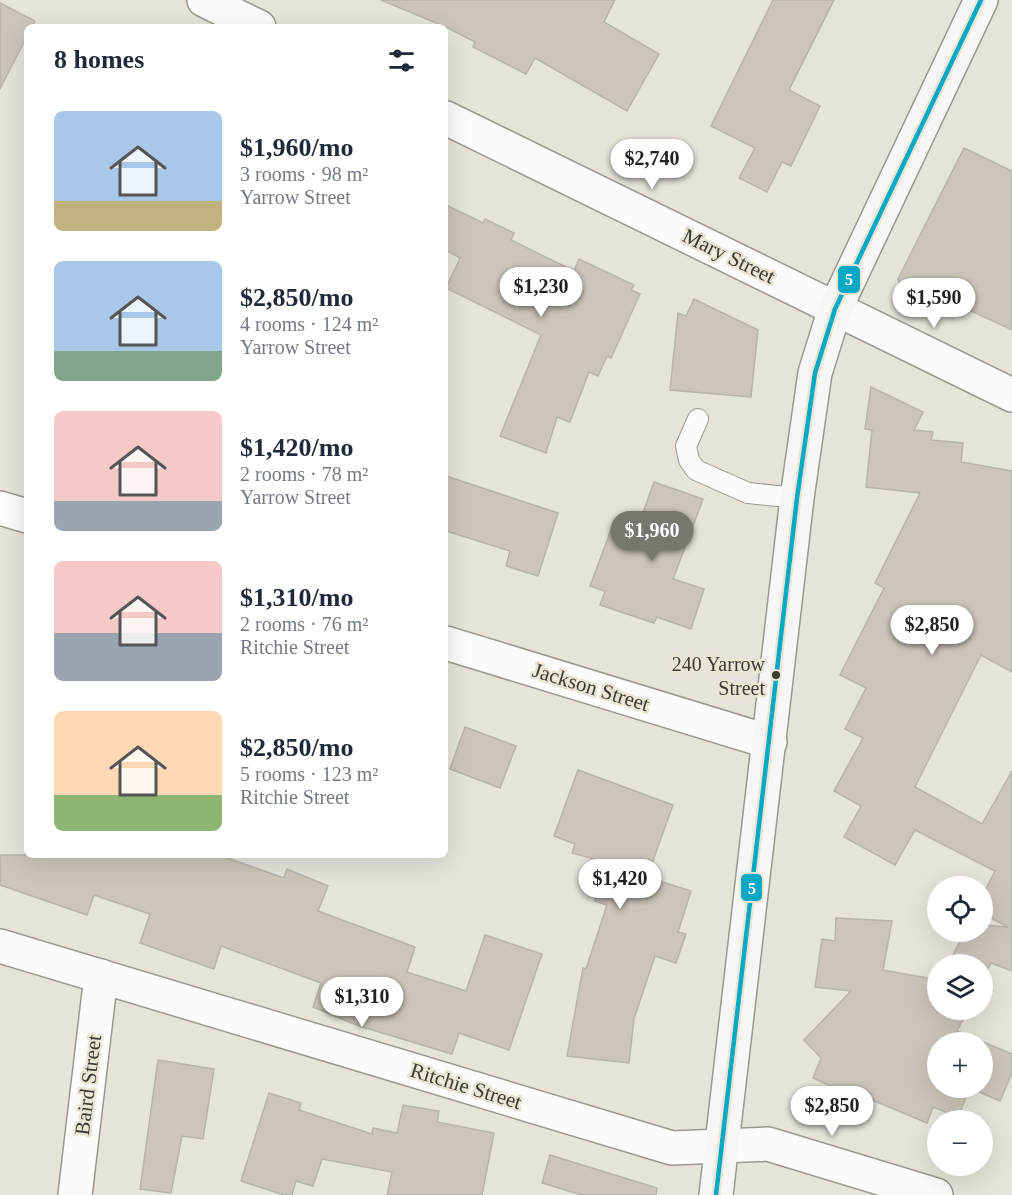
<!DOCTYPE html>
<meta charset="utf-8">
<style>
:root{--surface:#fff;--page:#f6f6f7;--text:#1f2937;--muted:#747a83;--accent:#77766f}
body{margin:0;font-family:"Times New Roman",serif;background:var(--page);color:var(--text);height:100vh;display:flex;flex-direction:column;font-size:22px;white-space:nowrap}
*{box-sizing:border-box;margin:0}
p{font-size:20px;color:var(--muted)}
.icon{flex:none;width:33px;height:33px;fill:none;stroke:currentColor;stroke-width:2;stroke-linecap:round;stroke-linejoin:round}
.map{position:relative;flex:1;overflow:hidden}
.side{position:absolute;left:24px;top:24px;width:424px;height:834px;display:flex;flex-direction:column;background:var(--surface);border-radius:9px;box-shadow:0 6px 24px #0002}
.side>*{flex:none}
.controls{position:absolute;left:927px;top:876px;display:grid;gap:12px}
.controls a{display:grid;place-items:center;width:66px;height:66px;border-radius:50%;background:var(--surface);box-shadow:0 6px 24px #0002;font-size:30px}
.price{position:absolute;translate:-50% -51px;padding:0 14px;border-radius:21px;background:#fff;color:#222;font-size:20px;line-height:39px;filter:drop-shadow(0 2px 3px #0008)}
.price::after{content:'';position:absolute;left:50%;top:36px;width:18px;height:14px;margin-left:-9px;background:inherit;clip-path:polygon(0 0,100% 0,50% 100%)}
.price.selected{background:var(--accent);color:#fff}
ul{padding:0;list-style:none}
li{display:flex;align-items:center;gap:18px;height:150px;padding:0 30px}
li span{display:grid;place-items:center;flex:none;width:168px;height:120px;border-radius:9px;color:#555}
li>.icon{margin-inline-start:auto}
span .icon{width:72px;height:72px;fill:#fffc;stroke-width:1}
li b{font-size:26px}
h2{display:flex;justify-content:space-between;align-items:center;height:72px;padding:0 30px;font-size:26px}
.map>svg:first-child{display:block}
.building{fill:#cbc5bb;stroke:#b7b4ae;stroke-width:1.5;fill-rule:evenodd}
.lines{fill:none;stroke-linecap:round;stroke-linejoin:round}
.lane-casing{stroke:#9a9891;stroke-width:22}
.street-casing{stroke:#9a9891;stroke-width:36}
.secondary-casing{stroke:#9a9891;stroke-width:36}
.lane{stroke:#fbfbf9;stroke-width:20}
.street{stroke:#fbfbf9;stroke-width:33}
.secondary{stroke:#f8f6f4;stroke-width:33}
.bus-1-casing{stroke:#e9e6d6;stroke-width:9}
.bus-1{stroke:#09a8c5;stroke-width:4.5}
.bus-dot{fill:#3c3b35;stroke:#e9e6d6;stroke-width:2}
.labels{text-anchor:middle;stroke-width:5;stroke-linejoin:round;paint-order:stroke}
.bus-label{font-size:20px;fill:#3c3b35;stroke:#e9e6d6;text-anchor:end}
.street-label{font-size:21px;fill:#3c3b35;stroke:#e9e6d6}
.line-badge{stroke:#e9e6d6;stroke-width:2}
.badge-label{font-size:16px;text-anchor:middle;font-weight:bold;fill:#fff}
</style>
<div class="map">
<svg width="1012" height="1195" viewBox="0 0 1012 1195">
<rect width="100%" height="100%" fill="#e5e3da"/>
<g class="building">
<path d="M381,0h234l-11,22 55,32 -32,57 -92,-53 -9,16 -53,-27 2,-5 -29,-15z"/>
<path d="M773,0h61l-45,90 31,16 -29,60 -9,-4 -15,30 -28,-14 16,-30 -44,-22z"/>
<path d="M0,3l35,18 -3,6h-5v9l-27,53z"/>
<path d="M964,148l48,23v159l-73,-34 -5,11 -31,-15 -5,-13z"/>
<path d="M446,205l37,18 2,-4 29,14 -3,7 63,31 5,-12 55,26 -3,5 9,4 -29,64 -4,-2 -9,20 -9,-4 -19,50 -13,-5 -11,36 -46,-17 41,-101 -95,-47 14,-30 -14,-8z"/>
<path d="M694,299l64,31 -7,67 -81,-7 8,-77 8,3z"/>
<path d="M871,387l52,25 -9,18 19,2 -2,8 32,3 -2,19 51,9v201l-31,-17 -66,132 67,37 30,-53v200l-21,-8 -9,17v-16h-34l17,-32h17v-7l26,2 -26,-14v-16l13,-26 -80,-41 -20,35 -51,-28 17,-31 -27,-15 29,-53 -18,-9 21,-41 -26,-13 44,-87 -9,-5 45,-90 -54,-6 6,-57 -7,-1z"/>
<path d="M446,476l112,37 -20,63 -32,-10 4,-15 -64,-20z"/>
<path d="M654,482l49,17 -30,80 31,10 -13,40 -34,-12 -3,6 -54,-18 5,-14 -15,-5 21,-56 23,8z"/>
<path d="M465,727l51,19 -16,42 -50,-19z"/>
<path d="M578,770l95,35 -26,72 44,14 -13,41 8,2 -10,29 -21,-7 -21,63 -5,44 -62,-7 16,-88 3,1 21,-64 -12,-4 7,-40 -30,-8 3,-9 -21,-8z"/>
<path d="M0,855h219l65,23 3,-9 41,17 -10,25 97,36 -8,25 59,19 19,-56 57,19 -33,96 -50,-17 -7,21 -93,-28 -46,-19 8,-24 -100,-37 -7,23 -74,-26 10,-29 -56,-19 -7,20 -87,-30z"/>
<path d="M836,918l56,3 -9,49 55,10v30h30l-11,21 55,23v19l-12,28 -30,-13 -12,29 -25,-10 -6,16 -81,-34 -2,3 -31,-14 8,-20 -17,-18 47,-49 -36,-4 7,-48 13,2zM938,1042h44v46h-44z"/>
<path d="M158,1060l56,9 -11,70 -21,-3 -11,57 -31,-4z"/>
<path d="M269,1093l32,10 -2,7 73,24 1,-6 24,5 6,-28 36,6 -2,11 57,11 -12,62h-95l5,-23 -70,-13 -9,27 -17,-5 -4,14h-8l-43,-14z"/>
<path d="M550,1155l107,33 -1,7h-74l-40,-12z"/>
</g>
<g class="lines">
<defs>
<path id="lane" d="M698,419l-12,27 3,14 7,10 52,23 49,5"/>
<g id="street">
<path d="M204,0l55,27"/>
<path d="M446,118l566,277"/>
<path d="M0,508l27,8"/>
<path d="M446,643l324,99"/>
<path d="M0,946l672,202 96,-4 168,51"/>
<path d="M75,1195l26,-219"/>
</g>
<path id="secondary" d="M716,1195l81,-697 18,-125 20,-64 146,-309"/>
</defs>
<use href="#lane" class="lane-casing"/>
<use href="#street" class="street-casing"/>
<use href="#secondary" class="secondary-casing"/>
<use href="#lane" class="lane"/>
<use href="#street" class="street"/>
<use href="#secondary" class="secondary"/>
<defs>
<path id="bus-1" d="M716,1195l81,-697 18,-125 20,-64 146,-309"/>
</defs>
<use href="#bus-1" class="bus-1-casing"/>
<use href="#bus-1" class="bus-1"/>
</g>
<circle class="bus-dot" cx="776" cy="675" r="5"/>
<g class="labels">
<g class="bus-label">
<text x="765" y="671">240 Yarrow<tspan x="765" dy="24">Street</tspan></text>
</g>
<g class="street-label">
<text transform="translate(729 256) rotate(26)" y="7">Mary Street</text>
<text transform="translate(591 687) rotate(17)" y="7">Jackson Street</text>
<text transform="translate(88 1085) rotate(-83)" y="7">Baird Street</text>
<text transform="translate(466 1086) rotate(17)" y="7">Ritchie Street</text>
</g>
</g>
<g class="line-badge">
<rect x="837" y="265" width="24" height="29" rx="6" fill="#09a8c5"/>
<rect x="740" y="873" width="23" height="29" rx="6" fill="#09a8c5"/>
</g>
<g class="badge-label">
<text x="849" y="285">5</text>
<text x="752" y="894">5</text>
</g>
</svg>
<div class="controls">
<a><svg class="icon" aria-label="locate" viewBox="0 0 24 24"><circle cx="12" cy="12" r="6"/><path d="M12 2v4M12 18v4M2 12h4M18 12h4"/></svg></a>
<a><svg class="icon" aria-label="layers" viewBox="0 0 24 24"><path d="M12 4l9 5-9 5-9-5zM3 14l9 5 9-5"/></svg></a>
<a>+</a>
<a>−</a>
</div>
<b class="price" style="left:652px;top:190px">$2,740</b>
<b class="price" style="left:541px;top:318px">$1,230</b>
<b class="price" style="left:934px;top:329px">$1,590</b>
<b class="price selected" style="left:652px;top:562px">$1,960</b>
<b class="price" style="left:932px;top:656px">$2,850</b>
<b class="price" style="left:620px;top:910px">$1,420</b>
<b class="price" style="left:362px;top:1028px">$1,310</b>
<b class="price" style="left:832px;top:1137px">$2,850</b>
<section class="side">
<h2>8 homes<svg class="icon" aria-label="filters" viewBox="0 0 24 24"><path d="M4 7h16M4 17h16"/><circle cx="9" cy="7" r="2"/><circle cx="15" cy="17" r="2"/></svg></h2>
<ul>
<li><span style="background:linear-gradient(#a9c7e8 75%,#c2b280 0)"><svg class="icon" aria-label="home" viewBox="0 0 24 24"><path d="M3 11l9-7 9 7M6 9v11h12V9"/></svg></span><div><b>$1,960/mo</b><p>3 rooms · 98 m²</p><p>Yarrow Street</p></div></li>
<li><span style="background:linear-gradient(#a9c7e8 75%,#7fa58c 0)"><svg class="icon" aria-label="home" viewBox="0 0 24 24"><path d="M3 11l9-7 9 7M6 9v11h12V9"/></svg></span><div><b>$2,850/mo</b><p>4 rooms · 124 m²</p><p>Yarrow Street</p></div></li>
<li><span style="background:linear-gradient(#f6c9c9 75%,#9aa5b1 0)"><svg class="icon" aria-label="home" viewBox="0 0 24 24"><path d="M3 11l9-7 9 7M6 9v11h12V9"/></svg></span><div><b>$1,420/mo</b><p>2 rooms · 78 m²</p><p>Yarrow Street</p></div></li>
<li><span style="background:linear-gradient(#f6c9c9 60%,#9aa5b1 0)"><svg class="icon" aria-label="home" viewBox="0 0 24 24"><path d="M3 11l9-7 9 7M6 9v11h12V9"/></svg></span><div><b>$1,310/mo</b><p>2 rooms · 76 m²</p><p>Ritchie Street</p></div></li>
<li><span style="background:linear-gradient(#ffd9b3 70%,#8fb573 0)"><svg class="icon" aria-label="home" viewBox="0 0 24 24"><path d="M3 11l9-7 9 7M6 9v11h12V9"/></svg></span><div><b>$2,850/mo</b><p>5 rooms · 123 m²</p><p>Ritchie Street</p></div></li>
</ul>
</section>
</div>
